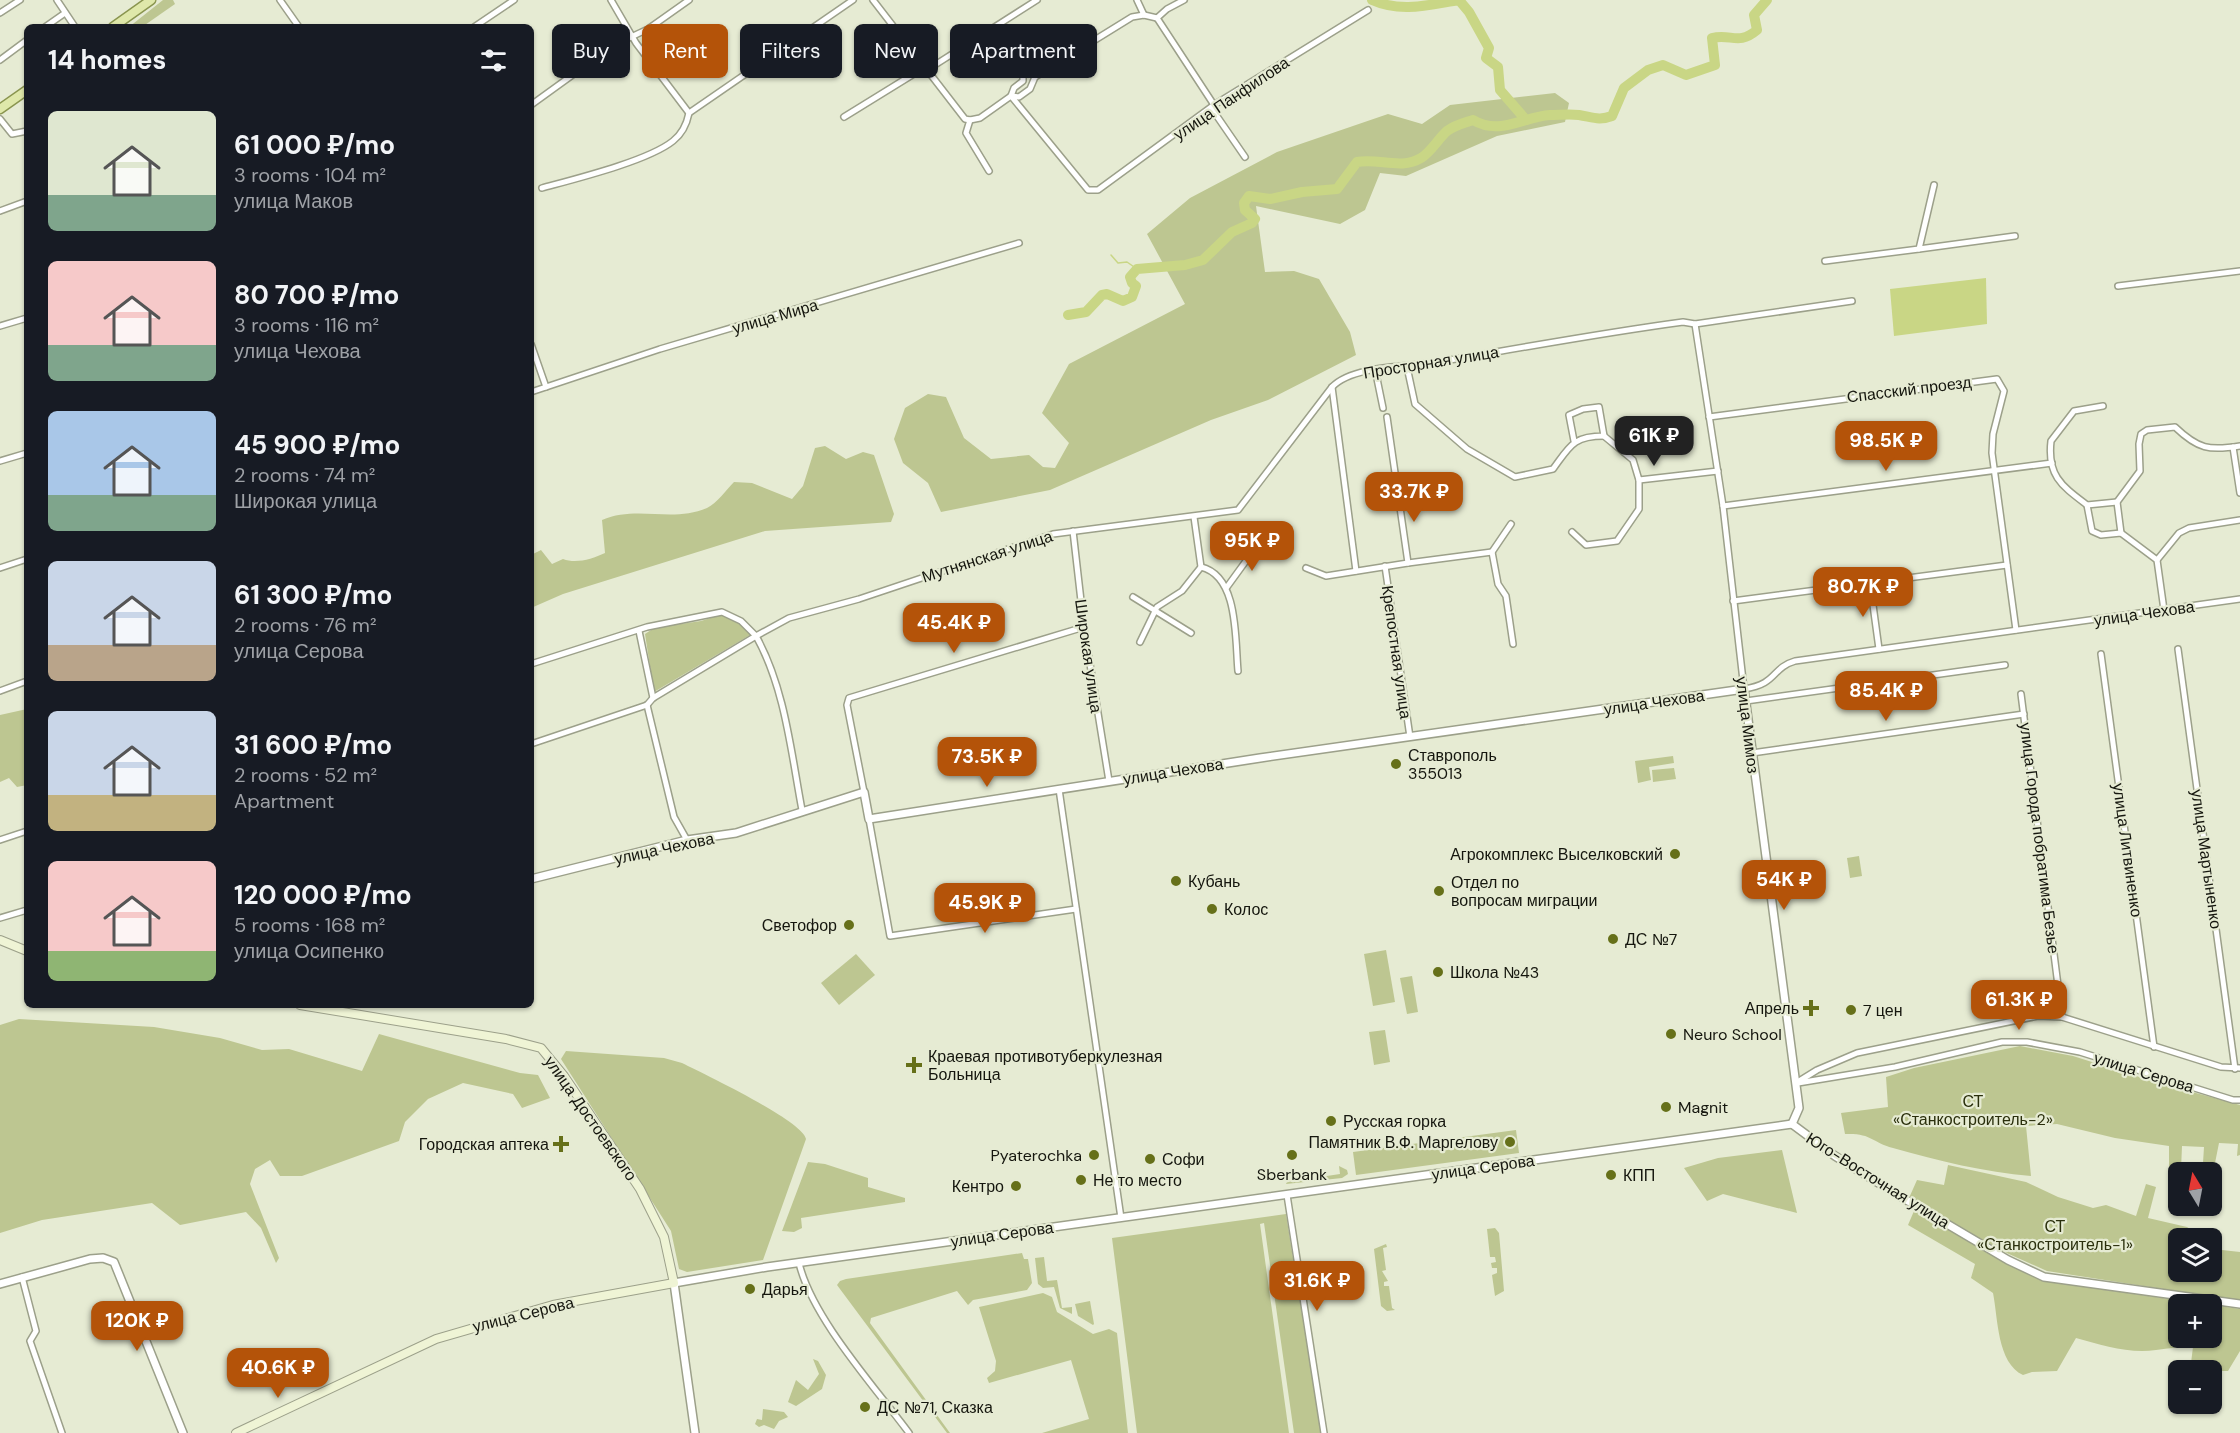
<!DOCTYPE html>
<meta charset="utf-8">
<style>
:root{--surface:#171b24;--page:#242831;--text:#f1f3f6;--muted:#9ea1a6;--accent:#b45309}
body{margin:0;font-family:"DM Sans",sans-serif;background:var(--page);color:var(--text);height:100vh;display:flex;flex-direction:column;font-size:22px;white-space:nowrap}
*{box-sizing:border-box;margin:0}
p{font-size:20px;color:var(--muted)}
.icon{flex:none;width:33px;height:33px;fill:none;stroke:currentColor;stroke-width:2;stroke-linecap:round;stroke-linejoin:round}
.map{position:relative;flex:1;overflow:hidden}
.side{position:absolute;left:24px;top:24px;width:510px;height:984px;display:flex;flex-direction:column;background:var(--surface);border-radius:9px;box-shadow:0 2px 4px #0004}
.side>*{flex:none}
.guide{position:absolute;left:552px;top:24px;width:570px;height:54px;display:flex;gap:12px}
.needle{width:39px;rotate:350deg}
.controls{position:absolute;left:2168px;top:1162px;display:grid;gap:12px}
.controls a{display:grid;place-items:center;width:54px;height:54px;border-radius:9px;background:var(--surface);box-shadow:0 2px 4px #0004;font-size:30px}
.price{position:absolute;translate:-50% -51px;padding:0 14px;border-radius:12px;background:var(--accent);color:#fff;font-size:20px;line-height:39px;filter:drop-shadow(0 2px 3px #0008)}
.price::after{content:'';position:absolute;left:50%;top:36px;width:18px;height:14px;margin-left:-9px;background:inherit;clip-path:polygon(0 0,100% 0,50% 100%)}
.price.on{background:#222;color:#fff}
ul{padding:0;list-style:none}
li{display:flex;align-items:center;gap:18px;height:150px;padding:0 24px}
li span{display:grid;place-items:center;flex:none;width:168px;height:120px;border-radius:9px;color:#555}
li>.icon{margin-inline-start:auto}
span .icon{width:72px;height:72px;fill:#fffc;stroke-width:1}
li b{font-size:26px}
h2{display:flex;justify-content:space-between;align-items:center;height:72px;padding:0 24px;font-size:26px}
.pill{padding:0 21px;border-radius:9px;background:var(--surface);box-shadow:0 2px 4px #0004;font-size:21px;line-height:54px}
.pill.on{background:var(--accent);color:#fff}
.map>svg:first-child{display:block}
.green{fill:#bdc691;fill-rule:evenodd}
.water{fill:#c9d685}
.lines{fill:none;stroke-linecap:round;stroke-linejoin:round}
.stream{stroke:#c9d685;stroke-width:1.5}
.river{stroke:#c9d685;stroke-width:10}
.minor-casing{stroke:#9ca08a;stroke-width:8}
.tertiary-casing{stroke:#9ca08a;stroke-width:10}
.secondary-casing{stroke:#9ca08a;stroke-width:10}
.primary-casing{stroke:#8a954f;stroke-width:11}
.minor{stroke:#fff;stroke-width:5}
.tertiary{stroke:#fff;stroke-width:7}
.secondary{stroke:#eff4d5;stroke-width:8}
.primary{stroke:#dfe8aa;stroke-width:8}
.poi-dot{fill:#667019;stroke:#e6ebd3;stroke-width:2}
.labels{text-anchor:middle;stroke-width:4.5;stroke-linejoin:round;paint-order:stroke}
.street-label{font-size:16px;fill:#15160e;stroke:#e6ebd3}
.poi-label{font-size:16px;fill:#15160e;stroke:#e6ebd3;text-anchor:start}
.park-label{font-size:16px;fill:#2a2f0c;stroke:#e6ebd3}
</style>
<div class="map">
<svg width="2240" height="1433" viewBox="0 0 2240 1433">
<rect width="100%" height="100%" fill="#e6ebd3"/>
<g class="green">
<path d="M163,0h10l2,4 -33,23h-13z"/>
<path d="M1555,93l14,10 -4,19 -68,14 -91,40 -26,-3 -15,37 -25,14 -84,-18 9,66 29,-1 25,8 31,53 6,23 -88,45 -57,20 -161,70 -109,22 -13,-29 -25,-20 -9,-24 11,-31 23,-14 18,3 18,41 27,21 38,-4 14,12 12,1 14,-25 -27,-30 27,-49 116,-60 -38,-70 43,-36 87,-46 111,-38 34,10 28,-19z"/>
<path d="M825,446l21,13 17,-7 11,3 20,59 -3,8 -126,9 -202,63 -32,14v-53l10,-5 11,14 11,-5c13,5 29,0 42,-6l-3,-33c35,-15 70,3 105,-12 10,-5 19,-18 27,-26l18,1 40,16 11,-13 12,-38z"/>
<path d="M723,614l13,5 14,16 -96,57 -9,-58 9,-6 47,-7z"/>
<path d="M27,709v76l-10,2 -8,-9 -9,4v-67z"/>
<path d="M1673,756l1,7 -25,4 2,13 -13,3 -3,-22z"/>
<path d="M1674,768l2,11 -23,3 -1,-12z"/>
<path d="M1859,856l3,20 -12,2 -3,-20z"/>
<path d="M1386,950l9,52 -22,4 -9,-52z"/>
<path d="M856,954l19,21 -36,30 -18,-22z"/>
<path d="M1412,976l6,36 -11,2 -7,-36z"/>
<path d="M19,1019l135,8 66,11 42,12 27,-1 73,22 17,-37 141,39 18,2 12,23 -28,10 -9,-14 -50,-11 -35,16 -23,23 -6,19 -97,35h-22l-10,-16 -15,9 -5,15 29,74 -3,5 -15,-35 -15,-16 -66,13 -28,-22 -110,17 -42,13v-208z"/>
<path d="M1385,1030l5,32 -16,3 -5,-33z"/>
<path d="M2020,1046l53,10 79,25 88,24v50l-3,1 1,-12 -19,-1 -4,20h-12l1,-16 -22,-1 -1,24 -12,-1v-23l-54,-8 -58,-14 -31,2 5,50c-47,-4 -92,-15 -138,-28 -22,-6 -21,-15 -48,-14l-4,-21 47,-6 -2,-30 28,-9z"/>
<path d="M566,1051l98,7 18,5c22,11 121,58 124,76l-43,121 -76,12 -8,-3 -8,-38 -110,-172z"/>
<path d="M1516,1130l3,23 -163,22 -3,-23z"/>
<path d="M1782,1150l15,63 -74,-19 -16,7 -23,-33 34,-10z"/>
<path d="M808,1162l17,2 43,14v9l37,11v4l-104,16 1,10 -8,4 -12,-1z"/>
<path d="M1948,1165l78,17 32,15 35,11 13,-3 30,11 10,-32 10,3 -8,31 39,9 18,12h-27v33h33v-29l11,7 18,2v49l-193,-30 -47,-21 -91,-52 8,-18 27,5z"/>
<path d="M1339,1166l8,4 1,4 -6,4 -56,6 1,-2 53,-8z"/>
<path d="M1914,1211l129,70 197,28v42l-12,20h-38l3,-24c-13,0 -24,1 -37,3 -27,4 -54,-5 -80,-12l-19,33 -25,1 -9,3c-26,-12 -25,-57 -30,-82l-22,-15 4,-14 -67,-39zM2178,1305h33v33h-33z"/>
<path d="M1286,1214l35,219h-27l-30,-210 -4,1 29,209h-152l-25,-195z"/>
<path d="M1495,1228l4,5 5,58 -9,5 -3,-21 5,-2v-5h-5l-1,-5 5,-1 -1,-5h-5l-3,-28z"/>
<path d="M1386,1244l1,3 -4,1 3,22 -4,1 6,10 -4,1v4h5l3,22 3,2 -8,1 -6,-5 -7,-57z"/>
<path d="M1022,1253l2,6h4l4,24 -5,7 -54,10 -5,5 -11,-14 -86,27 -1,5 80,110h-3l-110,-148 3,-4 6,-2z"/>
<path d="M1044,1257l3,24 10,-1 5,28 10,-1v7l-12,-6 -6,-21 -11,1 -5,-4 -3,-26z"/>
<path d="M1043,1293l9,4 5,15 36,22 16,-5 8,4 11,100h-86l47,-14 -18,-59 -82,23 -2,-5 8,-7 1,-10 -17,-54z"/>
<path d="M1090,1301l4,23 -1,1 -15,-9 -3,-12z"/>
<path d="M813,1359l5,2 8,14 -4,14 -26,17 -8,-4 8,-22 12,10 11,-16z"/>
<path d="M763,1409l21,3 4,5 -9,4 -5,8 -10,-4 -5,2 -4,-3 2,-5 5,1z"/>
</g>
<path class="water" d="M1986,278l1,46 -93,12 -4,-47z"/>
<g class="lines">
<path class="stream" d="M1111,255l7,8 9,-1 10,7"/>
<g class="river">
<path d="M1372,0c29,13 56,5 87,0l10,12 20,36 -3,10 12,9 2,23 26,30"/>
<path d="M1068,315l18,-3 16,-17 5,-1 16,7 9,-4 4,-11 -4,-3 -2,-6 7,-8 48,-4 18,-5 29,-28 20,-9 3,-4 -10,-9 -1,-7 5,-7 21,3 32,-7 35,-3 20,-27c22,-4 44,8 64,-4 10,-6 17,-19 26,-27 8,-6 17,-8 26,-11 27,16 49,-3 77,-5 9,0 20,-1 29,0 13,2 20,6 33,1l12,-28 24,-18 15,-5 23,10 29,-10 -3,-27c19,-5 26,8 45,-8l-3,-15 13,-15"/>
</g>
<defs>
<g id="minor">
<path d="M57,0l18,27"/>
<path d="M280,0l19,27"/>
<path d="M611,0l25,43 53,70"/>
<path d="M873,0l92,119 5,1 -4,13 23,38"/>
<path d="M1137,0l7,15"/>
<path d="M0,13l20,-13"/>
<path d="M1157,18l57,87"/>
<path d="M45,27l20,-14"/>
<path d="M474,27l40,-27"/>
<path d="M995,28l28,42v11l-9,7 -3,8 77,94h10l116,-85 154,-95"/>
<path d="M0,60l27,-20"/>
<path d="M927,70l110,-70"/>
<path d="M531,105l83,-60 34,-16 41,-29"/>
<path d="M1212,109l33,48"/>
<path d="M844,117l81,-50"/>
<path d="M0,119l12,15 15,-3"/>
<path d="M970,120l10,-2 31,-22 8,1 11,-8 5,-12 97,-60 12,-2 13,3 10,-9 17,-9"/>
<path d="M542,188c33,-9 106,-27 131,-47 9,-7 14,-18 16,-28l164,-113"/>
<path d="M0,211l27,-10"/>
<path d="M1919,249l96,-13"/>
<path d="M1825,261l94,-12 15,-64"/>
<path d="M2118,286l122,-15"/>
<path d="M1695,324l28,182 21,183c34,-5 27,-21 51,-28l445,-62"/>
<path d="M0,326l27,-8"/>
<path d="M531,344l15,43"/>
<path d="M1407,367l8,37 52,45 48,28 38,-8c17,-23 20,-33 51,-33l-5,-29 -16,2 -14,6 5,26"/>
<path d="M1375,369l8,39"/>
<path d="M1332,387l24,184"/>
<path d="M531,392l129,-43 359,-106"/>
<path d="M2103,406l-29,5 -23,30c-4,35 11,45 36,64l5,26 9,4 20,-2 36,27 7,50"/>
<path d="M1709,417l288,-38 7,12 -11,43 -1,19 24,177"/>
<path d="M1604,436l29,24 6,20 79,-9"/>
<path d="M2233,447l7,46"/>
<path d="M0,461l27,-8"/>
<path d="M2087,505l30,-3"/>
<path d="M1723,506l329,-43"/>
<path d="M1073,531l11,96 25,154"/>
<path d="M1572,532l14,13 31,-4 22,-32v-29"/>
<path d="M2121,533l-4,-31 23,-31 -1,-27 2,-10 6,-4 28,-3c23,22 34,24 65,19"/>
<path d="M1492,552l6,32 8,12 7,48"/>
<path d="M2157,560l22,-27 10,-5 51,-8"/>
<path d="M1408,563l84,-11 19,-28"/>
<path d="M1385,566l25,171"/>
<path d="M1201,567c38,9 34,73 37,104"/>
<path d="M0,568l27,-9"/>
<path d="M1306,568l20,8 82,-13 -21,-146"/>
<path d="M1870,583l9,66"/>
<path d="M1227,587l32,-44"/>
<path d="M1133,597l58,36"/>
<path d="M1733,601l274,-36"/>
<path d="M639,631l14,67"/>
<path d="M1140,642l17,-35 25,-16 19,-24 -7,-50"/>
<path d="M2178,649l57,420"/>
<path d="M2101,654l53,393"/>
<path d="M531,664l116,-37 75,-15 19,9 15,15 33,-18 70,-19 194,-65 185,-24 94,-123c21,-22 77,-20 106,-25 82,-14 163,-29 245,-40l12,2 157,-23"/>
<path d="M0,691l27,-10"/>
<path d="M2021,694l41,323"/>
<path d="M1746,701l259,-36"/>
<path d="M647,705l6,-7 103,-62c29,52 35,116 46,174"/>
<path d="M647,705l27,112 13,23"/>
<path d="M531,744l116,-39"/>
<path d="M1752,753l272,-39"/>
<path d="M1059,789l62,429"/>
<path d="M864,792l-17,-87 2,-7 235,-71"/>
<path d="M869,819l21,117 186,-27"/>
<path d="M0,840l27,-9"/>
<path d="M0,918l27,-8"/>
<path d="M1796,1083l21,-13 40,-17 181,-37 24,1 159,50 19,1"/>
<path d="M1798,1083l97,-16 107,-25h25l53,10 153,48h7"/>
<path d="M1287,1195l37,238"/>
<path d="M799,1263c13,55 76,124 110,170"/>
<path d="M22,1277l14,54 -6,10 32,92"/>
</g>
<g id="tertiary">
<path d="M531,879l156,-39 49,-7 128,-41 5,27 391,-61 484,-69 55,419 -7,16"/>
<path d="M1792,1124l43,32 63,39 110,65 36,17 196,27"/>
<path d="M0,1284l90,-25 13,-1 11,4 69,171"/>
<path d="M695,1433l-21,-150 93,-16 1025,-143"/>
</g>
<g id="secondary">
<path d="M0,940l27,11"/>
<path d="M236,1433l200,-94 117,-34 121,-22 -10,-46 -24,-48 -76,-113 -23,-28 -35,-9 -206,-34"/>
</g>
<g id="primary">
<path d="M113,27l38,-27"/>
<path d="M0,109l27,-19"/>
</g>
</defs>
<use href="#minor" class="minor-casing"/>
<use href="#tertiary" class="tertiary-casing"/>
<use href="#secondary" class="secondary-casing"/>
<use href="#primary" class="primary-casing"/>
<use href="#minor" class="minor"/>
<use href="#tertiary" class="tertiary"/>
<use href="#secondary" class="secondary"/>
<use href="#primary" class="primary"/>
</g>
<g class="poi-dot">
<circle cx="1396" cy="764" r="6"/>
<circle cx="1675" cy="854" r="6"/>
<circle cx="1176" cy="881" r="6"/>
<circle cx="1439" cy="891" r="6"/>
<circle cx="1212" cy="909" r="6"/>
<circle cx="849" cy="925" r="6"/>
<circle cx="1613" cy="939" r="6"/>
<circle cx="1438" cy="972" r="6"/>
<path d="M1808 999h6v6h6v6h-6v6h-6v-6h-6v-6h6z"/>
<circle cx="1851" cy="1010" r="6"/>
<circle cx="1671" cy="1034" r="6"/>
<path d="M911 1056h6v6h6v6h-6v6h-6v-6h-6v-6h6z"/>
<circle cx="1666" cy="1107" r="6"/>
<circle cx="1331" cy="1121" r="6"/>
<circle cx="1510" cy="1142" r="6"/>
<path d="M558 1135h6v6h6v6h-6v6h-6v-6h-6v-6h6z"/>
<circle cx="1094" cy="1155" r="6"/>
<circle cx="1292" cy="1155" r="6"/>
<circle cx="1150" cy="1159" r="6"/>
<circle cx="1611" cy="1175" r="6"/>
<circle cx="1081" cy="1180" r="6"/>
<circle cx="1016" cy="1186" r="6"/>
<circle cx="750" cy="1289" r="6"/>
<circle cx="865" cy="1407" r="6"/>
</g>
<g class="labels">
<g class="street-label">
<text transform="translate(1231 98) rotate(-34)" y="6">улица Панфилова</text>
<text transform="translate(775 316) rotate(-16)" y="6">улица Мира</text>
<text transform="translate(1431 362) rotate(-9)" y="6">Просторная улица</text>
<text transform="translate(1909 389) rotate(-7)" y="6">Спасский проезд</text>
<text transform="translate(987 556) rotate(-18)" y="6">Мутнянская улица</text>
<text transform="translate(2144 613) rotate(-8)" y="6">улица Чехова</text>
<text transform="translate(1397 652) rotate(82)" y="6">Крепостная улица</text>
<text transform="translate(1089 656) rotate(82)" y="6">Широкая улица</text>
<text transform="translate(1654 702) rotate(-8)" y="6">улица Чехова</text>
<text transform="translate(1748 725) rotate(83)" y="6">улица Мимоз</text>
<text transform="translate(1173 771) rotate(-9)" y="6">улица Чехова</text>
<text transform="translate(2040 838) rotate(83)" y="6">улица Города побратима Безье</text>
<text transform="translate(664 848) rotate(-12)" y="6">улица Чехова</text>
<text transform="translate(2128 850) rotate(82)" y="6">улица Литвиненко</text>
<text transform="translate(2207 859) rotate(82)" y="6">улица Мартыненко</text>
<text transform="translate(2144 1072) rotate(17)" y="6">улица Серова</text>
<text transform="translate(591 1118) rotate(55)" y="6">улица Достоевского</text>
<text transform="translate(1483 1167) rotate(-8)" y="6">улица Серова</text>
<text transform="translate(1878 1180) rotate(32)" y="6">Юго-Восточная улица</text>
<text transform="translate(1002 1234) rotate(-8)" y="6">улица Серова</text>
<text transform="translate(523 1314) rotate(-14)" y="6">улица Серова</text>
</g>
<g class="poi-label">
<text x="1408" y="761">Ставрополь<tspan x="1408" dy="18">355013</tspan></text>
<text x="1663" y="860" text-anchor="end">Агрокомплекс Выселковский</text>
<text x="1188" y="887">Кубань</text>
<text x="1451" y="888">Отдел по<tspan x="1451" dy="18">вопросам миграции</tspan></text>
<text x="1224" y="915">Колос</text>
<text x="837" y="931" text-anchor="end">Светофор</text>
<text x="1625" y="945">ДС №7</text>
<text x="1450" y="978">Школа №43</text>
<text x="1799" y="1014" text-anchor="end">Апрель</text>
<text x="1863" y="1016">7 цен</text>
<text x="1683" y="1040">Neuro School</text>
<text x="928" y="1062">Краевая противотуберкулезная<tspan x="928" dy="18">Больница</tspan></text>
<text x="1678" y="1113">Magnit</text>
<text x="1343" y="1127">Русская горка</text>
<text x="1498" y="1148" text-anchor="end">Памятник В.Ф. Маргелову</text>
<text x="549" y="1150" text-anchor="end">Городская аптека</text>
<text x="1082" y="1161" text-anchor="end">Pyaterochka</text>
<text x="1162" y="1165">Софи</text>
<text x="1292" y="1180" text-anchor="middle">Sberbank</text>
<text x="1623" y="1181">КПП</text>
<text x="1093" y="1186">Не то место</text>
<text x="1004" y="1192" text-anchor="end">Кентро</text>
<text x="762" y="1295">Дарья</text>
<text x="877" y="1413">ДС №71, Сказка</text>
</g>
<g class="park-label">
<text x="1973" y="1107">СТ<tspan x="1973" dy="18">«Станкостроитель-2»</tspan></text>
<text x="2055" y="1232">СТ<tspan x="2055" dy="18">«Станкостроитель-1»</tspan></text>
</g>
</g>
</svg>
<div class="controls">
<a><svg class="needle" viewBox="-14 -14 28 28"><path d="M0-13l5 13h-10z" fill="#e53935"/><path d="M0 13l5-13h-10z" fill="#9ea1a6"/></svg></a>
<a><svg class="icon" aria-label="layers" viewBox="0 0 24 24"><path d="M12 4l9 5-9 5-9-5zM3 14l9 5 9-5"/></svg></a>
<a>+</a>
<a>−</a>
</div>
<b class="price on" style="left:1654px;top:467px">61K ₽</b>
<b class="price" style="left:1886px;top:472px">98.5K ₽</b>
<b class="price" style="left:1414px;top:523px">33.7K ₽</b>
<b class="price" style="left:1252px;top:572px">95K ₽</b>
<b class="price" style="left:1863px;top:618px">80.7K ₽</b>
<b class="price" style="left:954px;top:654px">45.4K ₽</b>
<b class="price" style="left:1886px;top:722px">85.4K ₽</b>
<b class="price" style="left:987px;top:788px">73.5K ₽</b>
<b class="price" style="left:1784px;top:911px">54K ₽</b>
<b class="price" style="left:985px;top:934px">45.9K ₽</b>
<b class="price" style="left:2019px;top:1031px">61.3K ₽</b>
<b class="price" style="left:1317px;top:1312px">31.6K ₽</b>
<b class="price" style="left:137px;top:1352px">120K ₽</b>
<b class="price" style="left:278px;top:1399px">40.6K ₽</b>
<div class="guide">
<a class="pill">Buy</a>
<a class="pill on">Rent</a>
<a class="pill">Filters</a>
<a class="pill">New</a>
<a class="pill">Apartment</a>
</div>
<section class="side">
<h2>14 homes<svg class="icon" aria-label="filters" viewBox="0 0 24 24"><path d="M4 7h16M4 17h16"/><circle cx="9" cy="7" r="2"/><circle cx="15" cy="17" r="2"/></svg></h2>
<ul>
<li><span style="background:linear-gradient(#dfe7d0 70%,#7fa58c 0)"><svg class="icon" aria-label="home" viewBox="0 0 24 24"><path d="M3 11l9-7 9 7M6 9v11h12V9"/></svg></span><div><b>61 000 ₽/mo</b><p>3 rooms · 104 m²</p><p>улица Маков</p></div></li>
<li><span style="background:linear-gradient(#f6c9c9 70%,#7fa58c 0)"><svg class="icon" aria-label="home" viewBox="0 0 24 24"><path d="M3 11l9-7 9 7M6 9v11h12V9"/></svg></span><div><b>80 700 ₽/mo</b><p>3 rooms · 116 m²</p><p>улица Чехова</p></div></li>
<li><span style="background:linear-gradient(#a9c7e8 70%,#7fa58c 0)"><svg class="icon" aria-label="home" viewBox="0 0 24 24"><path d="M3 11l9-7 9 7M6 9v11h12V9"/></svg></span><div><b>45 900 ₽/mo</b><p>2 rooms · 74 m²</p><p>Широкая улица</p></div></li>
<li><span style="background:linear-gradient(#c9d6e8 70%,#b9a48a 0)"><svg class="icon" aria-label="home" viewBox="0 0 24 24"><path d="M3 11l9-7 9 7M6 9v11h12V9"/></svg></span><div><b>61 300 ₽/mo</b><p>2 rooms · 76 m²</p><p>улица Серова</p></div></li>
<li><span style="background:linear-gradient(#c9d6e8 70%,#c2b280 0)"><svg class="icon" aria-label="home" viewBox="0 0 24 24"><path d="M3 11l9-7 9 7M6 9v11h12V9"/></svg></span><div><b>31 600 ₽/mo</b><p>2 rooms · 52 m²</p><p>Apartment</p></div></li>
<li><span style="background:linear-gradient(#f6c9c9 75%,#8fb573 0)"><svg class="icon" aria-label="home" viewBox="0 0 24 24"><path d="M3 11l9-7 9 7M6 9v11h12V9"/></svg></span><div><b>120 000 ₽/mo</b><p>5 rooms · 168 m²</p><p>улица Осипенко</p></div></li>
</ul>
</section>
</div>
